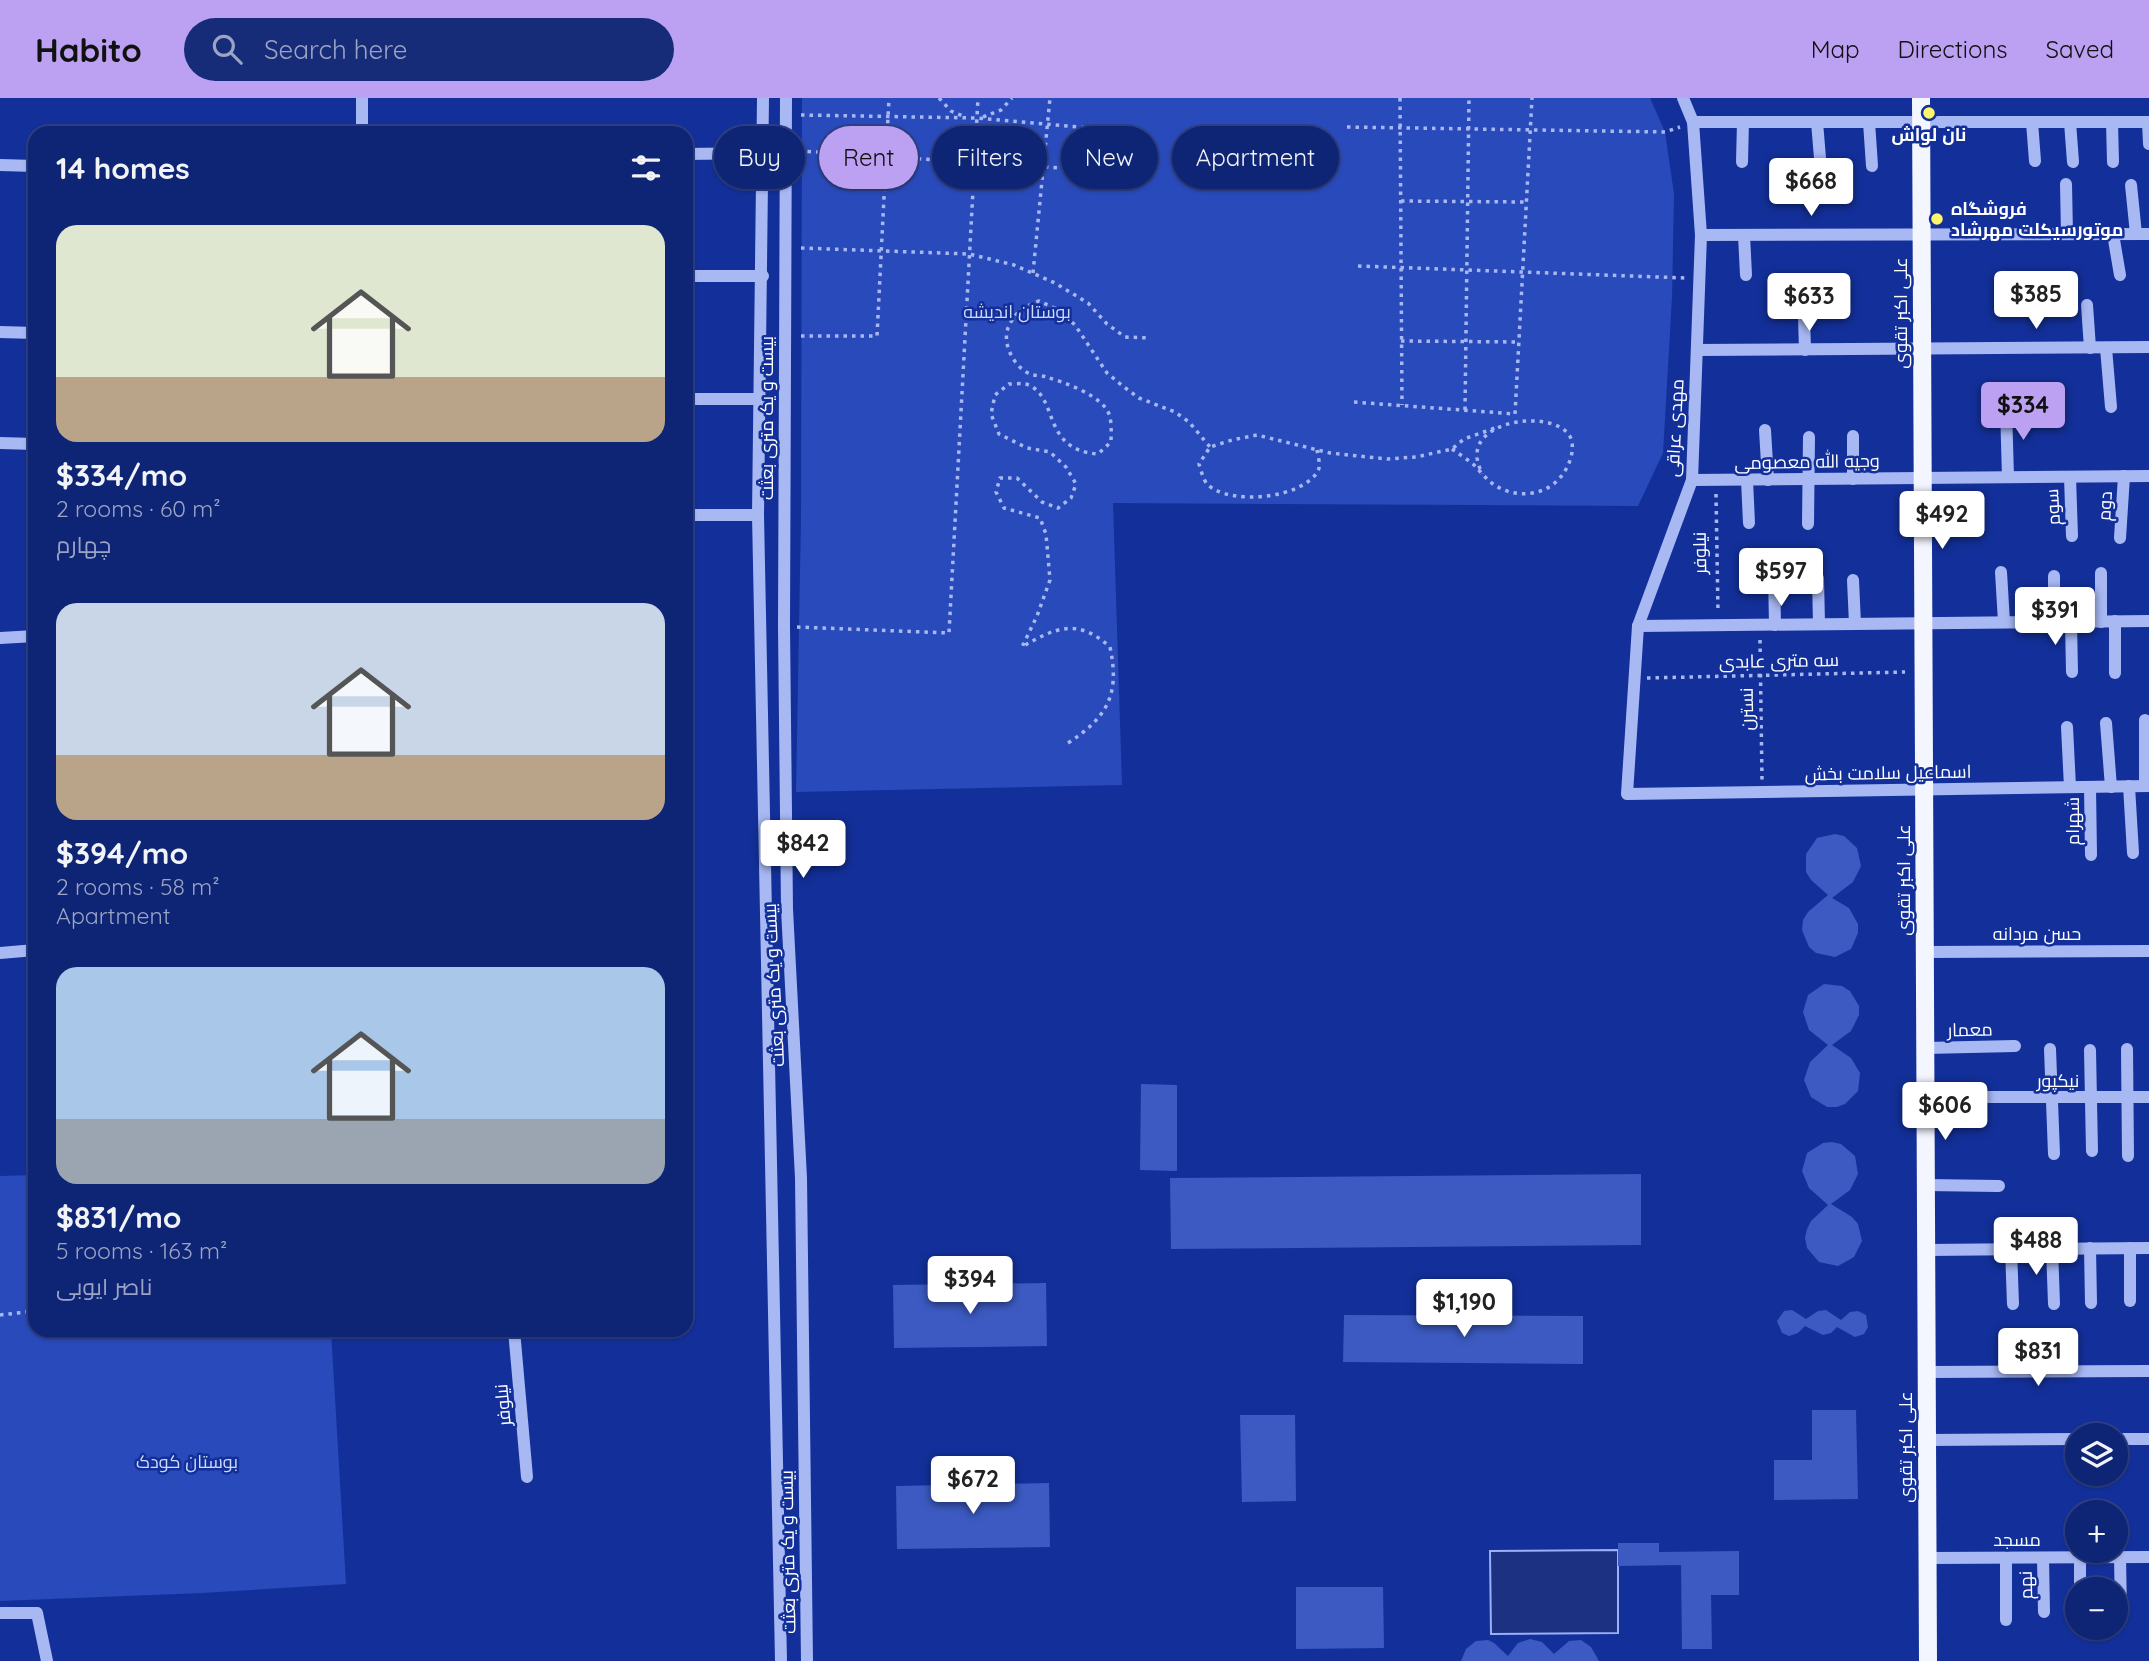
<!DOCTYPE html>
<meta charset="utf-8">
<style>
:root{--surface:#0e2474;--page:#172c79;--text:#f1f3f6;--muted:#9ba4c5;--line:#2e4186;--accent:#bca0f2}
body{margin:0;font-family:Quicksand,Cairo,sans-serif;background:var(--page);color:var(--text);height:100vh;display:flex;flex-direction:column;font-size:26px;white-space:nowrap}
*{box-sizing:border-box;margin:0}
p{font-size:23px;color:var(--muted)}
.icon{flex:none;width:38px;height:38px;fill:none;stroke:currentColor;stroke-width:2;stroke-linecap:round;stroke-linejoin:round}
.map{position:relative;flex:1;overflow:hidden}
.panel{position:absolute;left:28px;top:28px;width:665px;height:1211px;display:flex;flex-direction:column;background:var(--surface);border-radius:21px;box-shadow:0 2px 5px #0004,0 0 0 2px var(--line)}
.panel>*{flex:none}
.top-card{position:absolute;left:714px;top:28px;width:665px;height:63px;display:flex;gap:14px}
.controls{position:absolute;left:2065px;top:1325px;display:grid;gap:14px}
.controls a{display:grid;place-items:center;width:63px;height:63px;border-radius:50%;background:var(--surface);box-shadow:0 2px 5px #0004,0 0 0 2px var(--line);font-size:35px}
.price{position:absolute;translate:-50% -60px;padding:0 16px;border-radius:7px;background:#fff;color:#222;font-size:23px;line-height:46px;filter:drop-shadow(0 2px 4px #0008)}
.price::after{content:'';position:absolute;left:50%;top:42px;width:21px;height:16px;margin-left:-10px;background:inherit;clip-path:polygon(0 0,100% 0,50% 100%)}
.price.on{background:var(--accent);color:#111}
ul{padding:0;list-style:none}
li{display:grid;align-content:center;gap:14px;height:371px;padding:0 28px}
li span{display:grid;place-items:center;height:217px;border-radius:21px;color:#555}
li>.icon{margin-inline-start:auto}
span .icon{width:126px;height:126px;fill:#fffc;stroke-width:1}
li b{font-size:30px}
h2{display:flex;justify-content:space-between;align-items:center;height:84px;padding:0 28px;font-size:30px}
.tag{padding:0 24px;border-radius:32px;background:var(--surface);box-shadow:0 2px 5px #0004,0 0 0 2px var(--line);font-size:24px;line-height:63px}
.tag.on{background:var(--accent);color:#111}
header{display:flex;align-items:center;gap:42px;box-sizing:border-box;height:98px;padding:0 35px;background:var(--accent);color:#111}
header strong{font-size:33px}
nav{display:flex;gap:38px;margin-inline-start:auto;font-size:24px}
.search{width:490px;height:63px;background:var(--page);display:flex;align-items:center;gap:18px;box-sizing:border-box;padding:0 24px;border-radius:38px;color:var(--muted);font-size:26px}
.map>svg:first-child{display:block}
.green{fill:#294aba}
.water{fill:#1d3183;stroke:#99aff6;stroke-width:2}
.building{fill:#3c5ac1}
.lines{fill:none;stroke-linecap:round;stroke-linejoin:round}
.path{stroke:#a7b8f3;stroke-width:3.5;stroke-dasharray:3.5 5;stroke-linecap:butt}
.minor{stroke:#a7b8f3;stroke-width:12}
.major{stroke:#f3f5ff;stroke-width:18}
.poi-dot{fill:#fff669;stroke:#13309a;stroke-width:2.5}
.labels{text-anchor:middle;stroke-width:5;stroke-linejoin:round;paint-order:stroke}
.poi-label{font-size:18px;font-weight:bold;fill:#fff;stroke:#13309a}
.park-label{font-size:18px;fill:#cfdafd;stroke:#13309a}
.street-label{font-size:18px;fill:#fff;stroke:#13309a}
</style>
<header>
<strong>Habito</strong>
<div class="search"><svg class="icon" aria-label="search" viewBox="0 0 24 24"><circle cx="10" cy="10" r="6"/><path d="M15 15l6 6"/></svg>Search here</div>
<nav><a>Map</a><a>Directions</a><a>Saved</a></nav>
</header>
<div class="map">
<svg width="2149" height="1563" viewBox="0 0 2149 1563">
<rect width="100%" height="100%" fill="#13309a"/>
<g class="green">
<path d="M802,0h848l15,34 9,62 -2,103 -9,156 -25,53 -525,-3 9,282 -326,7 5,-273z"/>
<path d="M35,1077v155h113l3,5 23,-5h157l15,254 -144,9 -202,8v-425z"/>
</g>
<path class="water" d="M1618,1452v83l-127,1 -1,-83z"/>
<g class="building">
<path d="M1835,736l9,2 13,12 4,18 -8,16 -21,16 17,10 9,16v9l-7,16 -16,8 -19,-4 -7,-6 -7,-17 1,-10 5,-8 20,-17 -17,-15 -5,-8v-18l11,-16z"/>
<path d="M1824,886l18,2 8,5 9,15v9l-8,16 -19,14 19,13 9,15 -2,18 -13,13 -8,3h-10l-16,-10 -7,-17 6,-18 18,-17 -19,-15 -6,-18 5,-17z"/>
<path d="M1141,986l36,1v86l-37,-1z"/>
<path d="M1832,1044l9,2 14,12 3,18 -8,16 -19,14 21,13 6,7 4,17 -8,16 -16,9 -19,-4 -12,-14 -2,-10 2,-9 4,-8 17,-16 -19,-17 -7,-17 5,-18 16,-10z"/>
<path d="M1641,1076v71l-470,4 -1,-71z"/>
<path d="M1046,1185l1,63 -153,2 -1,-63z"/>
<path d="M1792,1212l14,9 12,-8 8,-1 15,10 9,-8 8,-1 8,4 2,12 -4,7 -9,3 -18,-10 -6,6 -8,2 -18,-9 -7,7 -9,3 -7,-3 -5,-12 7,-10z"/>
<path d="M1344,1217l239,1v48l-240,-2z"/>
<path d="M1812,1312h44l2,89 -84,1v-40h38z"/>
<path d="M1240,1317h55l1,86 -54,1z"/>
<path d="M1049,1385l1,64 -153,2 -1,-63z"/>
<path d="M1618,1445h41v9l80,-1v44h-28l1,54h-30l-1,-84 -63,1z"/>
<path d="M1296,1489h87l1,61 -88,1z"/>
<path d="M1530,1541l12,3 12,12 15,-13 12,-1 10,7 8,14h-138l5,-12 10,-8 12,-1 6,3 14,13 10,-13z"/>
</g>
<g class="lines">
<g class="path">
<path d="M939,0l12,13 14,6"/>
<path d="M1400,0l2,307"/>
<path d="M801,17l176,3 135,12"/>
<path d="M983,19l18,-7 11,-12"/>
<path d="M1347,29l318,5 15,-5"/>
<path d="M799,53l325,21"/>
<path d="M1401,103l126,1"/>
<path d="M801,150l168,6 45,11 41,18 33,20 19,21 18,13 24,1"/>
<path d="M1358,168l327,12"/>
<path d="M1033,175l17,-175"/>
<path d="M801,238h76l12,-238"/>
<path d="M1401,243l117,1"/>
<path d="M1354,304l161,12 17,-316"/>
<path d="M1465,312l4,-312"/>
<path d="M1452,351c7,5 15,10 22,16 6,6 12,14 19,19 20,14 47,13 64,-3 10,-10 17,-25 15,-39 -6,-33 -99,-27 -95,16 1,5 3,11 5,16"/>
<path d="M1317,352c1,6 4,15 1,21 -16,28 -89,35 -111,13 -4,-5 -6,-14 -8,-20l11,-17 22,-7 25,-5 73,18 57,6 29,-2 36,-8 12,-10 31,-11"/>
<path d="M1716,396l2,118"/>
<path d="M797,529l152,6 29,-535"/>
<path d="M1760,542l2,140"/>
<path d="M1647,580l258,-6"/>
<path d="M1068,645c40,-26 52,-49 42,-96 -32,-29 -54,-20 -88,0l15,-31 13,-36 -4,-46 -6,-16 -36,-10 -8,-16 4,-14h17l25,24 16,6 13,-10 5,-14 -10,-17 -16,-15 -23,-4 -28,-14 -8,-20 4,-19 14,-11c5,0 12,-1 17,0 34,11 14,66 72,70l13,-12c0,-12 2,-27 -7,-36 -13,-14 -40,-24 -58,-29 -5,-2 -12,-1 -16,-3 -16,-7 -28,-30 -22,-46 7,-16 15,-21 31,-27l20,9 16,15 32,48 17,14 15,11 36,14 14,10 21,25"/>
<path d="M0,1217l35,-4"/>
</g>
<g class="minor">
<path d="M763,0l-5,417 23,1146"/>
<path d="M786,0l-2,528 3,283 14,269 6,483"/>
<path d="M1683,0l10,24 8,113 -9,245 -54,146 -11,168 522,-8"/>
<path d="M1693,24h456"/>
<path d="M1817,24l3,36"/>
<path d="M1869,24l3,44"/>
<path d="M2032,24l3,39"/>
<path d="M2070,24l3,40"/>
<path d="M2112,24l1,40"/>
<path d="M2148,24l1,22"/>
<path d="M362,35v-35"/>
<path d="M686,56l77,-1"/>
<path d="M1742,64l1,-40"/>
<path d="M0,67l35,1"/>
<path d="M2066,86l1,50"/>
<path d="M2131,87l5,49"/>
<path d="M2113,136l7,41"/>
<path d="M1701,137l448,-1"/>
<path d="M1744,137l2,40"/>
<path d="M686,178h77"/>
<path d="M2087,207l3,43"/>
<path d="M1804,218l1,34"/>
<path d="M0,234l35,1"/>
<path d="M2106,250l5,59"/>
<path d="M1697,252l452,-3"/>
<path d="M686,301h75"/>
<path d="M2006,310l2,69"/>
<path d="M1765,332l3,50"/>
<path d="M0,345l35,1"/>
<path d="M2070,379l2,59"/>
<path d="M1853,381v-43"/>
<path d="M1692,382l457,-4"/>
<path d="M1747,382l2,43"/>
<path d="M686,417h72"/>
<path d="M1808,426l1,-87"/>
<path d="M2120,440l4,-62"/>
<path d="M2001,474l3,50"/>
<path d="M2101,475v49"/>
<path d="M1774,476l1,51"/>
<path d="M1818,480l1,46"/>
<path d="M1853,482l2,44"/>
<path d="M2115,523v52"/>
<path d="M2054,524v-46"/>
<path d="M2071,524l1,50"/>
<path d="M1638,528l511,-5"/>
<path d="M0,540l35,-2"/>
<path d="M2145,622v66"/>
<path d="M2106,625l5,64"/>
<path d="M2067,629l3,60"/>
<path d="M2129,688l4,67"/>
<path d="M2090,689l1,68"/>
<path d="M1925,854l224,-1"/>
<path d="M0,855l35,-3"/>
<path d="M1925,950l90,-2"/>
<path d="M2050,951l4,105"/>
<path d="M2127,951l1,107"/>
<path d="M2090,952l2,101"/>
<path d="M1926,999h223"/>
<path d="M1926,1087l73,1"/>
<path d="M2052,1150l2,56"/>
<path d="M2090,1150l1,55"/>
<path d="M2130,1150v53"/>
<path d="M2011,1151l2,55"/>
<path d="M1926,1152l223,-2"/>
<path d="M514,1232l13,147"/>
<path d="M1927,1274l222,-1"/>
<path d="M2116,1341h33"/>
<path d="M1927,1342l150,-1"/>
<path d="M2080,1459v32"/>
<path d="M2120,1459l1,54"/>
<path d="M1928,1460l221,-1"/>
<path d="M2043,1460l1,54"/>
<path d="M0,1515h37l10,48"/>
<path d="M2006,1522v-62"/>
</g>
<path class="major" d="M1921,0l7,1563"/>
</g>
<g class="poi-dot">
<circle cx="1929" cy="15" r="7"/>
<circle cx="1937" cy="121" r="7"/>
</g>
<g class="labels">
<g class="poi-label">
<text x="1929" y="43">نان لواش</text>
<text x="1951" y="117" text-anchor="start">فروشگاه<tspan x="1951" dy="21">موتورسیکلت مهرشاد</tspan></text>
</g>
<g class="park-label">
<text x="1017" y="220">بوستان اندیشه</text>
<text x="187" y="1370">بوستان کودک</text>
</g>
<g class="street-label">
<text transform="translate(1901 215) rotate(-90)" y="6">علی اکبر تقوی</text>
<text transform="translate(767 320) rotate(-90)" y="6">بیست و یک متری بعثت</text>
<text transform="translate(1675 330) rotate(-87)" y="6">مهدی عراقی</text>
<text transform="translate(1807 364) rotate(-1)" y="6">وجیه الله معصومی</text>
<text transform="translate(2105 408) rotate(-86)" y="6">دوم</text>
<text transform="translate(2053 409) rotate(-93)" y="6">سوم</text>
<text transform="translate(1700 455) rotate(-91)" y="6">نیلوفر</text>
<text transform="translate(1779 563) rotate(-1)" y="6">سه متری عابدی</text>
<text transform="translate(1747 611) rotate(-91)" y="6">نسترن</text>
<text transform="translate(1888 675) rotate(-1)" y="6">اسماعیل سلامت بخش</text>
<text transform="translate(2073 723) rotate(-90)" y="6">شهرام</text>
<text transform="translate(1904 782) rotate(-90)" y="6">علی اکبر تقوی</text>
<text x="2037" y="842">حسن مردانه</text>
<text transform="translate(774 887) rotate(-93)" y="6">بیست و یک متری بعثت</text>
<text transform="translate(1970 932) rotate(-1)" y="6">معمار</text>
<text x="2058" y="989">نیکپور</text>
<text transform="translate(503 1307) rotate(-95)" y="6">نیلوفر</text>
<text transform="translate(1906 1349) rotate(-90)" y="6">علی اکبر تقوی</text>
<text x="2017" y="1448">مسجد</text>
<text transform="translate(788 1454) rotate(-91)" y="6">بیست و یک متری بعثت</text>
<text transform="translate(2026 1487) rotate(-91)" y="6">نهم</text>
</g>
</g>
</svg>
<div class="controls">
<a><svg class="icon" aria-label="layers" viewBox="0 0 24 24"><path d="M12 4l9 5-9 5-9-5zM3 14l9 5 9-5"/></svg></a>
<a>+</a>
<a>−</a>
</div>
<b class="price" style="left:1811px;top:120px">$668</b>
<b class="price" style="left:2036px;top:233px">$385</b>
<b class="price" style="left:1809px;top:235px">$633</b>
<b class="price on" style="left:2023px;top:344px">$334</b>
<b class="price" style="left:1942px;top:453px">$492</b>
<b class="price" style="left:1781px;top:510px">$597</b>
<b class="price" style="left:2055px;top:549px">$391</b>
<b class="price" style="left:803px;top:782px">$842</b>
<b class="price" style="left:1945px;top:1044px">$606</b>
<b class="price" style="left:2036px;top:1179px">$488</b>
<b class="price" style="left:970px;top:1218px">$394</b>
<b class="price" style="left:1464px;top:1241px">$1,190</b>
<b class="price" style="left:2038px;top:1290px">$831</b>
<b class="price" style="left:973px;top:1418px">$672</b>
<div class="top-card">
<a class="tag">Buy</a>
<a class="tag on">Rent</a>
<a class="tag">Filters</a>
<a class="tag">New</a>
<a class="tag">Apartment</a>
</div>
<section class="panel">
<h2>14 homes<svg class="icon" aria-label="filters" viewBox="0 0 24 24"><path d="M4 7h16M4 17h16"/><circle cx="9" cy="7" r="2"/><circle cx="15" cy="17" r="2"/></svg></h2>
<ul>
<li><span style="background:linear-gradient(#dfe7d0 70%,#b9a48a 0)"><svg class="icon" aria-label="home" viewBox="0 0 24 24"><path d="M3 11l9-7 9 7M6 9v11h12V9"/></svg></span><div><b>$334/mo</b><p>2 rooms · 60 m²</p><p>چهارم</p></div></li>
<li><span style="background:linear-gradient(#c9d6e8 70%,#b9a48a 0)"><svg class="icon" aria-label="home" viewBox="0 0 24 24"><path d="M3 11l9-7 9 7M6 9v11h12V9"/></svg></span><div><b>$394/mo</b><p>2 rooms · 58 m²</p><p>Apartment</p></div></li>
<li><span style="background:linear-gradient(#a9c7e8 70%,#9aa5b1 0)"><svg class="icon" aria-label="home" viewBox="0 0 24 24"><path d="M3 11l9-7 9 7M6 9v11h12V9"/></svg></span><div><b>$831/mo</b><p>5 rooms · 163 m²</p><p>ناصر ایوبی</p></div></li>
</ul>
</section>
</div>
